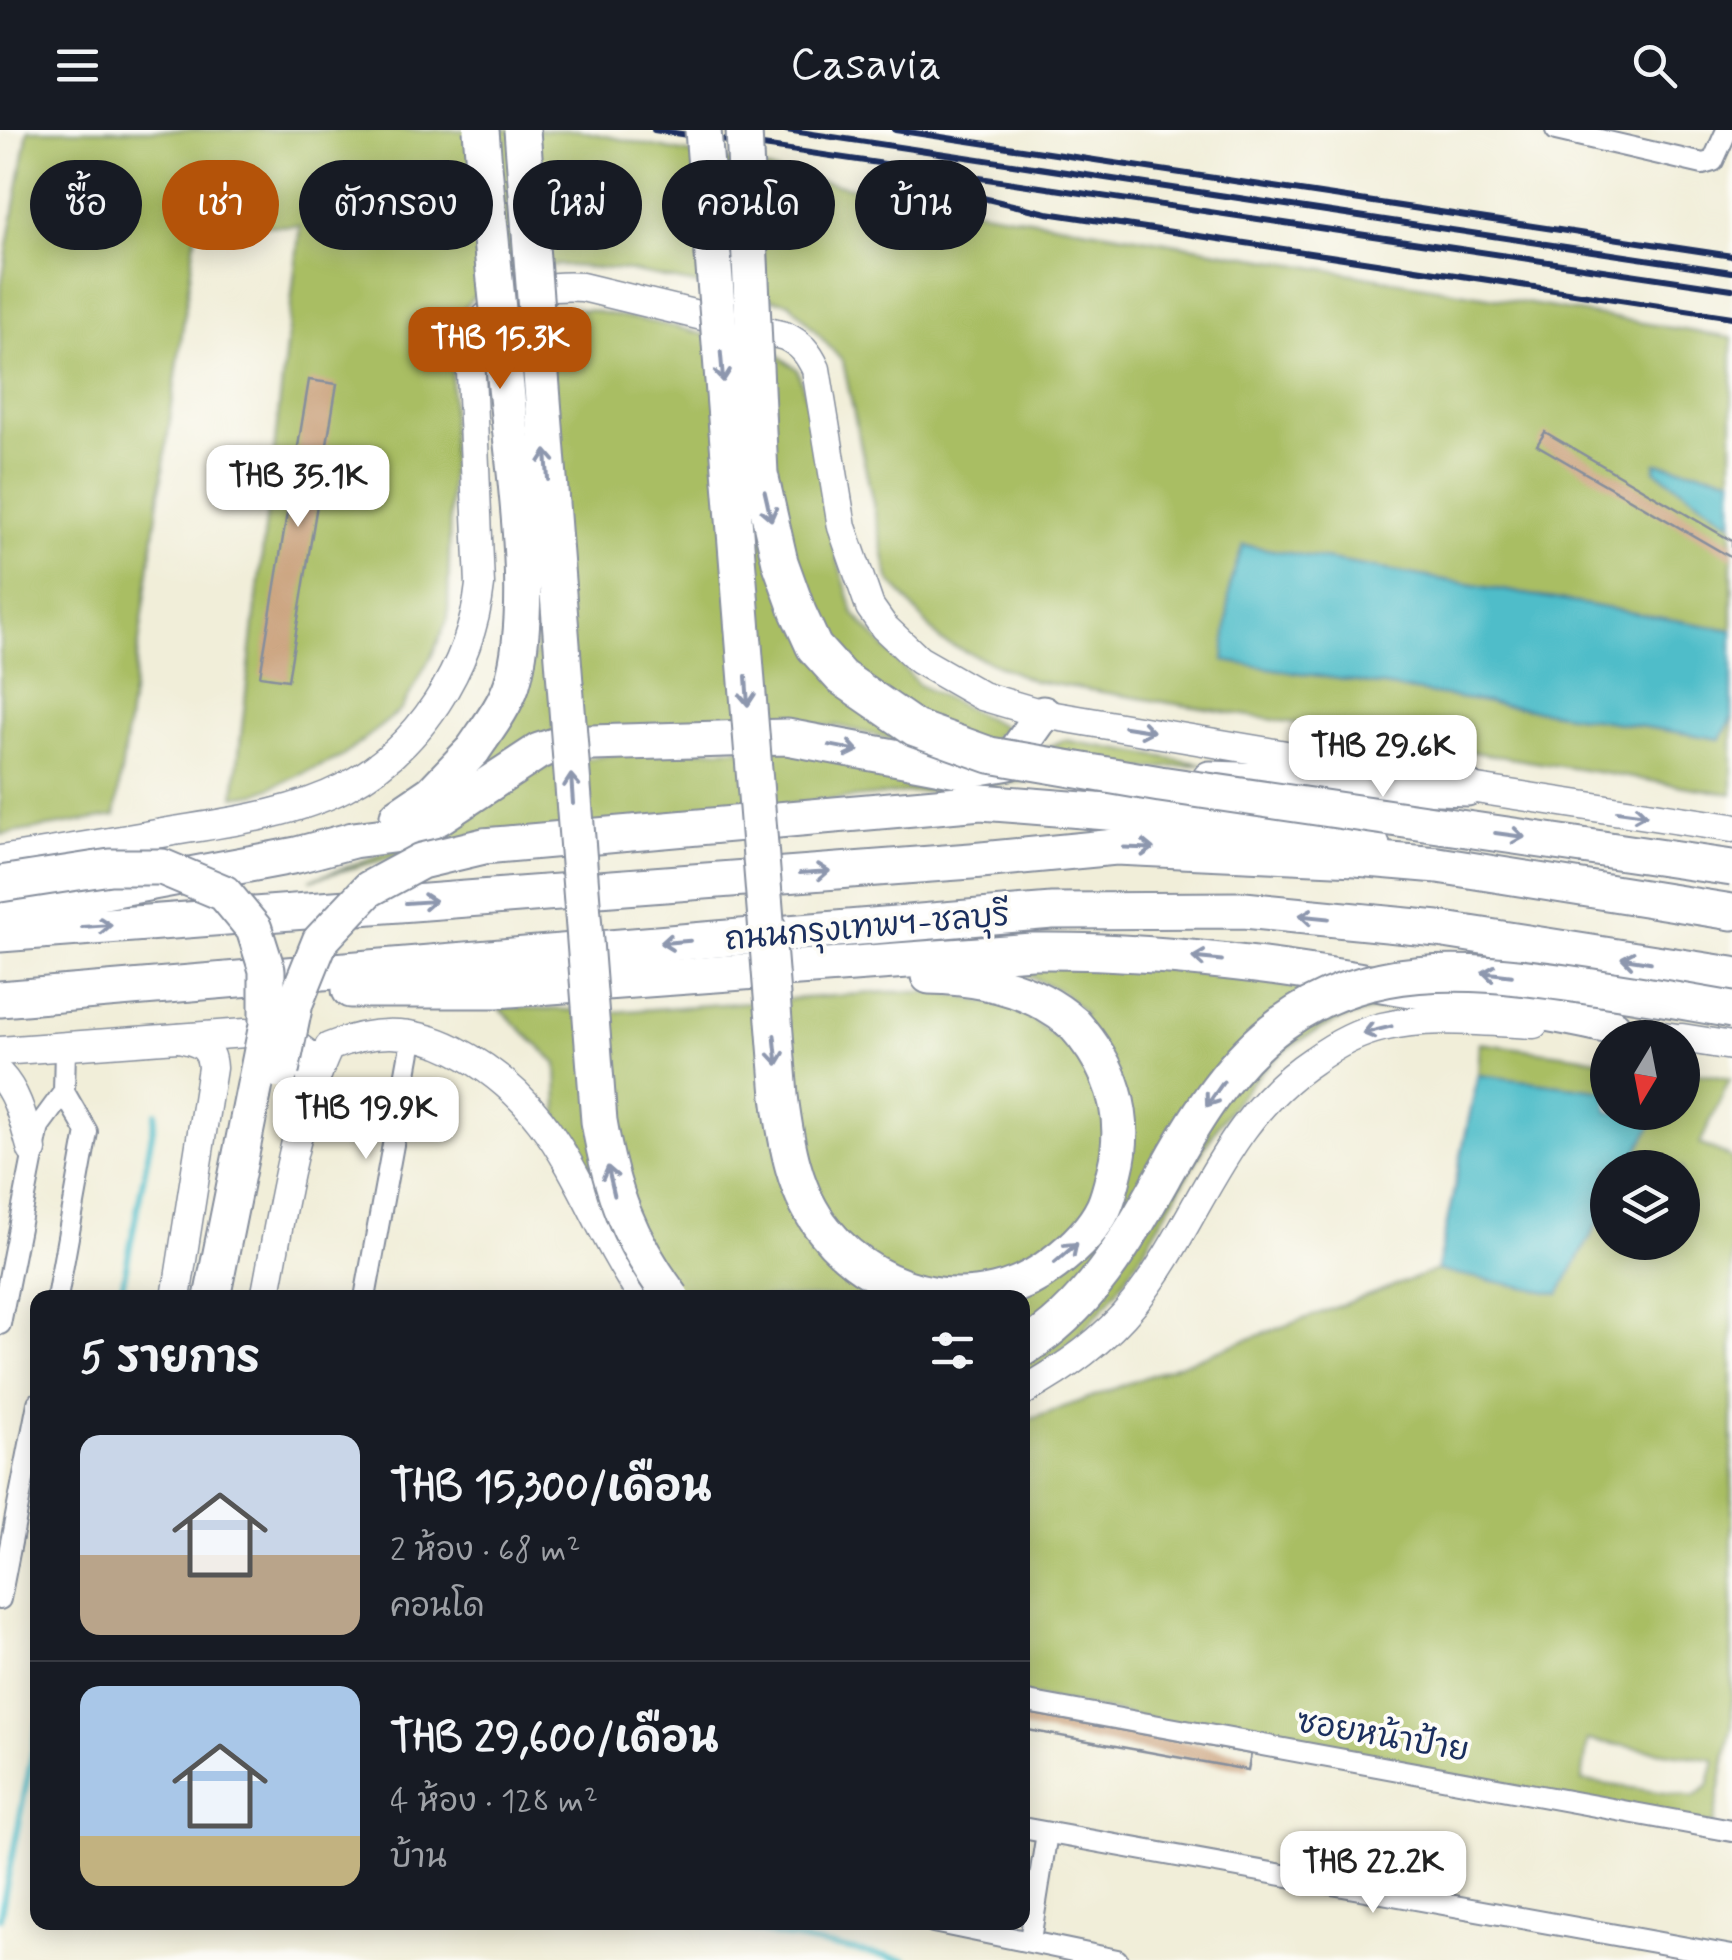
<!DOCTYPE html>
<html lang="th">
<meta charset="utf-8">
<style>
:root{--surface:#171b24;--page:#20242c;--text:#f1f3f6;--muted:#9ea1a6;--line:#363941;--accent:#b45309}
body{margin:0;font-family:Mynerve,"Playpen Sans Thai",sans-serif;background:var(--page);color:var(--text);height:100vh;display:flex;flex-direction:column;font-size:38px;white-space:nowrap}
*{box-sizing:border-box;margin:0}
p{font-size:32px;color:var(--muted)}
.icon{flex:none;width:55px;height:55px;fill:none;stroke:currentColor;stroke-width:2;stroke-linecap:round;stroke-linejoin:round}
.map{position:relative;flex:1;overflow:hidden}
.panel{position:absolute;left:30px;top:1160px;width:1000px;height:640px;display:flex;flex-direction:column;background:var(--surface);border-radius:20px;box-shadow:0 5px 25px #0003}
.panel>*{flex:none}
.top-card{position:absolute;left:30px;top:30px;width:1000px;height:90px;display:flex;gap:20px}
.needle{width:65px;rotate:190deg}
.controls{position:absolute;left:1590px;top:890px;display:grid;gap:20px}
.controls a{display:grid;place-items:center;width:110px;height:110px;border-radius:50%;background:var(--surface);box-shadow:0 5px 25px #0003;font-size:50px}
.price{position:absolute;translate:-50% -85px;padding:0 22px;border-radius:20px;background:#fff;color:#222;font-size:32px;line-height:65px;filter:drop-shadow(0 2px 5px #0008)}
.price::after{content:'';position:absolute;left:50%;top:60px;width:30px;height:22px;margin-left:-15px;background:inherit;clip-path:polygon(0 0,100% 0,50% 100%)}
.price.selected{background:var(--accent);color:#fff}
ul{padding:0;list-style:none}
li{display:flex;align-items:center;gap:30px;height:250px;padding:0 50px}
li+li{border-top:2px solid var(--line)}
li span{display:grid;place-items:center;flex:none;width:280px;height:200px;border-radius:20px;color:#555}
li>.icon{margin-inline-start:auto}
span .icon{width:120px;height:120px;fill:#fffc;stroke-width:1}
li b{font-size:42px}
h2{display:flex;justify-content:space-between;align-items:center;height:120px;padding:0 50px;font-size:42px}
.tag{padding:0 35px;border-radius:45px;background:var(--surface);box-shadow:0 5px 25px #0003;font-size:35px;line-height:90px}
.tag.selected{background:var(--accent);color:#fff}
header{display:flex;justify-content:space-between;align-items:center;height:130px;padding:0 50px;background:var(--surface);font-size:45px;font-weight:600}
.map>svg:first-child{display:block}
.green{fill:#a9be63;stroke:#627660;stroke-width:2.5;fill-rule:evenodd}
.water{fill:#4fbdc9;stroke:#357694;stroke-width:2.5}
.lines{fill:none;stroke-linecap:round;stroke-linejoin:round}
.stream{stroke:#4fbdc9;stroke-width:6}
.building{fill:#cca581}
.minor-casing{stroke:#868e9c;stroke-width:24}
.secondary-casing{stroke:#868e9c;stroke-width:31}
.motorway-casing{stroke:#868e9c;stroke-width:39}
.minor{stroke:#fff;stroke-width:20}
.secondary{stroke:#fff;stroke-width:28}
.motorway{stroke:#fff;stroke-width:35}
.rail{stroke:#1b2f5e;stroke-width:6}
.motorway-bridge-casing{stroke:#868e9c;stroke-width:39;stroke-linecap:butt}
.motorway-bridge{stroke:#fff;stroke-width:35}
.oneway{stroke:#8d97ae}
.labels{text-anchor:middle;stroke-width:8;stroke-linejoin:round;paint-order:stroke}
.street-label{font-size:32px;fill:#1b2f5e;stroke:#fdfcf7}
</style>
<header><svg class="icon" aria-label="menu" viewBox="0 0 24 24"><path d="M4 6h16M4 12h16M4 18h16"/></svg>Casavia<svg class="icon" aria-label="search" viewBox="0 0 24 24"><circle cx="10" cy="10" r="6"/><path d="M15 15l6 6"/></svg></header>
<div class="map">
<svg width="1732" height="1830" viewBox="0 0 1732 1830">
<rect width="100%" height="100%" fill="#fdfcf7"/>
<filter id="ink" filterUnits="userSpaceOnUse"><feTurbulence type="fractalNoise" baseFrequency=".01" numOctaves="2"/><feDisplacementMap in="SourceGraphic" scale="20" xChannelSelector="R" yChannelSelector="G"/><feConvolveMatrix kernelMatrix="1 2 1 2 8 2 1 2 1" color-interpolation-filters="sRGB"/></filter>
<filter id="wash" filterUnits="userSpaceOnUse"><feTurbulence type="fractalNoise" baseFrequency=".0048" numOctaves="4" result="noise"/><feDisplacementMap in="SourceGraphic" scale="40" xChannelSelector="R" yChannelSelector="G"/><feGaussianBlur stdDeviation="2.25" result="paint"/><feColorMatrix in="noise" values="0 0 0 0 0 0 0 0 0 0 0 0 0 0 0 0 0 1.4 0 .05"/><feComposite in="paint" operator="in"/></filter>
<g filter="url(#wash)">
<rect width="100%" height="100%" fill="#f1eed9"/>
<g class="green">
<path d="M28,0h550l310,65 844,143v139l-75,-14 -2,7 77,53v107l-488,-85 -20,116 497,78 11,-22v77l-698,-113 -93,-40 -52,-62 -46,-217 -53,-59 -165,-33 -70,-5 -82,32 -20,25 -5,297 -17,38 -30,53 -59,47 -86,37 -22,3 66,-571 -103,-1 -82,591 -115,19v-543z"/>
<path d="M545,179l44,1 88,17 100,28 20,14 16,47 20,128 21,70 65,71 86,42 -15,14 -41,13 -111,-28 -125,-1 -235,50 38,-65 21,-65 4,-54 -27,-260z"/>
<path d="M1064,610l139,24 -484,47 -323,45 -86,24 87,-31 124,-71 30,-13 70,-12 167,-6 187,32z"/>
<path d="M1004,834l139,1 294,42c-23,1 -47,0 -69,5 -182,40 -190,284 -345,363l-1,-77 -367,-1 -97,-180 -1,-53 -59,-57 114,5 276,-20h53l68,15 19,9 29,23 28,-25 -25,-23z"/>
<path d="M1480,913l127,17v31l-129,-16z"/>
<path d="M1683,940l47,9 -30,65 32,14v565l-19,103 -690,-131v-273l414,-152 122,24 48,-88 1,36h74v-74l-54,-1 28,-51 -2,-3 28,-1zM1588,1610l126,20 1,1 -7,25 -14,11 -112,-16z"/>
</g>
<g class="water">
<path d="M1656,333l76,14v46l-77,-53z"/>
<path d="M1243,415l489,85v87l-11,22 -497,-78 6,-78z"/>
<path d="M1478,945l129,16 1,21 46,1 3,3 -29,51 -20,1 -1,38 -48,88 -122,-24z"/>
</g>
<g class="lines">
<g class="stream">
<path d="M120,1168l36,-185"/>
<path d="M0,1788l38,-193"/>
<path d="M703,1792l203,38"/>
</g>
</g>
<g id="blocks">
<g class="building">
<path d="M309,250l28,4 -49,296 -28,-4z"/>
<path d="M1545,302l187,109v17l-195,-113z"/>
<path d="M1022,1582l229,42 -3,16 -226,-41z"/>
</g>
</g>
</g>
<g filter="url(#ink)">
<use href="#blocks" fill-opacity="0" stroke="#868e9c" stroke-width="2.5"/>
<g class="lines">
<defs>
<g id="minor">
<path d="M1556,0l147,34 10,-3 14,-31"/>
<path d="M57,1168l30,-166 -23,-40"/>
<path d="M365,1168l48,-263"/>
<path d="M0,1194l39,-198 25,-34 1,-44"/>
<path d="M0,1469l38,-196"/>
<path d="M1022,1571l710,130"/>
<path d="M1022,1698l710,128"/>
<path d="M933,1792l184,38"/>
<path d="M1030,1810l17,-107"/>
</g>
<g id="secondary">
<path d="M1450,655l282,43"/>
<path d="M0,730c58,-9 116,-19 174,-29 56,-9 119,-17 171,-44 74,-38 126,-120 135,-202l-10,-237c13,-50 65,-64 112,-61l203,49c16,8 23,16 31,33l26,158 28,80 14,20 35,33 63,36 61,18 355,60"/>
<path d="M1597,897l81,11"/>
<path d="M1682,908l50,8"/>
<path d="M0,921l245,-18 49,11 12,9 6,31"/>
<path d="M0,945c19,20 24,49 32,75"/>
<path d="M176,1168l36,-230c-1,-22 -13,-26 -33,-30"/>
<path d="M265,1168c17,-86 27,-172 64,-251 43,-18 85,-18 126,3 110,56 124,154 188,248"/>
<path d="M1022,1262c43,-24 82,-51 113,-90 65,-82 87,-181 179,-242 21,-15 42,-27 68,-33 50,-12 100,-5 152,-3"/>
</g>
<g id="motorway">
<path d="M1210,649l257,9"/>
<path d="M398,686l34,-23 41,-43"/>
<path d="M484,716l497,-44 329,26 62,18"/>
<path d="M1,792l71,-25 225,-42 56,-15 55,-7 31,-16 100,-66 21,-7 227,-7 176,33 46,-8 34,-48"/>
<path d="M0,804l971,-73 145,-14 240,11 82,7 294,47"/>
<path d="M929,846c53,1 105,12 145,48"/>
<path d="M350,860h146l536,-39c149,-2 293,22 439,49 48,9 95,15 142,27"/>
<path d="M0,869l1052,-88 192,-1 194,19 294,46"/>
</g>
</defs>
<use href="#minor" class="minor-casing"/>
<use href="#secondary" class="secondary-casing"/>
<use href="#motorway" class="motorway-casing"/>
<use href="#minor" class="minor"/>
<use href="#secondary" class="secondary"/>
<use href="#motorway" class="motorway"/>
<g class="rail">
<path d="M654,0l1078,159"/>
<path d="M786,0l946,142"/>
<path d="M895,0l837,126"/>
<path d="M930,49l57,20 60,14 685,104"/>
</g>
<defs>
<g id="motorway-bridge">
<path d="M522,0l77,991c12,71 30,119 73,177"/>
<path d="M703,0l77,966c6,46 14,98 45,135 56,70 157,88 229,32 20,-15 39,-33 50,-56 5,-11 8,-25 11,-37 14,-55 -4,-105 -41,-146"/>
<path d="M744,0l16,344 20,88 18,50 16,35 27,30 74,51 75,27 170,29 572,84"/>
<path d="M473,620c14,-21 31,-42 39,-66 21,-70 6,-185 -2,-258 -10,-99 -21,-197 -29,-296"/>
<path d="M0,754l110,-17h52l62,26 30,36 13,41v55l-55,273"/>
<path d="M281,941l14,-68 25,-62 49,-52 52,-28 63,-15"/>
<path d="M1022,1219c70,-42 108,-114 147,-183 29,-52 63,-106 112,-142 86,-63 186,-55 285,-41 56,8 111,17 166,27"/>
</g>
</defs>
<use href="#motorway-bridge" class="motorway-bridge-casing"/>
<use href="#motorway-bridge" class="motorway-bridge"/>
</g>
<defs><path id="oneway-shaft" d="M-6 0H5M1.5-3L5.5 0L1.5 3" fill="none" stroke-width="1.6" stroke-linecap="round" stroke-linejoin="round" transform="scale(2.5)"/></defs>
<g class="oneway">
<use href="#oneway-shaft" transform="translate(722 237) rotate(85)"/>
<use href="#oneway-shaft" transform="translate(547 335) rotate(-94)"/>
<use href="#oneway-shaft" transform="translate(768 376) rotate(77)"/>
<use href="#oneway-shaft" transform="translate(747 561) rotate(86)"/>
<use href="#oneway-shaft" transform="translate(1139 599) rotate(9)"/>
<use href="#oneway-shaft" transform="translate(844 618) rotate(11)"/>
<use href="#oneway-shaft" transform="translate(572 659) rotate(-94)"/>
<use href="#oneway-shaft" transform="translate(1632 683) rotate(8)"/>
<use href="#oneway-shaft" transform="translate(1510 705) rotate(8)"/>
<use href="#oneway-shaft" transform="translate(1139 718) rotate(2)"/>
<use href="#oneway-shaft" transform="translate(815 742) rotate(-4)"/>
<use href="#oneway-shaft" transform="translate(421 772) rotate(-4)"/>
<use href="#oneway-shaft" transform="translate(1314 787) rotate(-174)"/>
<use href="#oneway-shaft" transform="translate(97 796) rotate(-4)"/>
<use href="#oneway-shaft" transform="translate(675 812) rotate(175)"/>
<use href="#oneway-shaft" transform="translate(1207 829) rotate(-174)"/>
<use href="#oneway-shaft" transform="translate(1636 830) rotate(-171)"/>
<use href="#oneway-shaft" transform="translate(1497 844) rotate(-173)"/>
<use href="#oneway-shaft" transform="translate(1377 900) rotate(166)"/>
<use href="#oneway-shaft" transform="translate(776 920) rotate(84)"/>
<use href="#oneway-shaft" transform="translate(1215 964) rotate(125)"/>
<use href="#oneway-shaft" transform="translate(611 1051) rotate(-103)"/>
<use href="#oneway-shaft" transform="translate(1066 1123) rotate(-41)"/>
</g>
</g>
<g class="labels">
<g class="street-label">
<text transform="translate(867 796) rotate(-5)" y="11">ถนนกรุงเทพฯ-ชลบุรี</text>
<text transform="translate(1383 1605) rotate(10)" y="11">ซอยหน้าป้าย</text>
</g>
</g>
</svg>
<div class="controls">
<a><svg class="needle" viewBox="-14 -14 28 28"><path d="M0-13l5 13h-10z" fill="#e53935"/><path d="M0 13l5-13h-10z" fill="#9ea1a6"/></svg></a>
<a><svg class="icon" aria-label="layers" viewBox="0 0 24 24"><path d="M12 4l9 5-9 5-9-5zM3 14l9 5 9-5"/></svg></a>
</div>
<b class="price selected" style="left:500px;top:262px">THB 15.3K</b>
<b class="price" style="left:298px;top:400px">THB 35.1K</b>
<b class="price" style="left:1383px;top:670px">THB 29.6K</b>
<b class="price" style="left:366px;top:1032px">THB 19.9K</b>
<b class="price" style="left:1373px;top:1786px">THB 22.2K</b>
<div class="top-card">
<a class="tag">ซื้อ</a>
<a class="tag selected">เช่า</a>
<a class="tag">ตัวกรอง</a>
<a class="tag">ใหม่</a>
<a class="tag">คอนโด</a>
<a class="tag">บ้าน</a>
</div>
<section class="panel">
<h2>5 รายการ<svg class="icon" aria-label="filters" viewBox="0 0 24 24"><path d="M4 7h16M4 17h16"/><circle cx="9" cy="7" r="2"/><circle cx="15" cy="17" r="2"/></svg></h2>
<ul>
<li><span style="background:linear-gradient(#c9d6e8 60%,#b9a48a 0)"><svg class="icon" aria-label="home" viewBox="0 0 24 24"><path d="M3 11l9-7 9 7M6 9v11h12V9"/></svg></span><div><b>THB 15,300/เดือน</b><p>2 ห้อง · 68 m²</p><p>คอนโด</p></div></li>
<li><span style="background:linear-gradient(#a9c7e8 75%,#c2b280 0)"><svg class="icon" aria-label="home" viewBox="0 0 24 24"><path d="M3 11l9-7 9 7M6 9v11h12V9"/></svg></span><div><b>THB 29,600/เดือน</b><p>4 ห้อง · 128 m²</p><p>บ้าน</p></div></li>
</ul>
</section>
</div>
